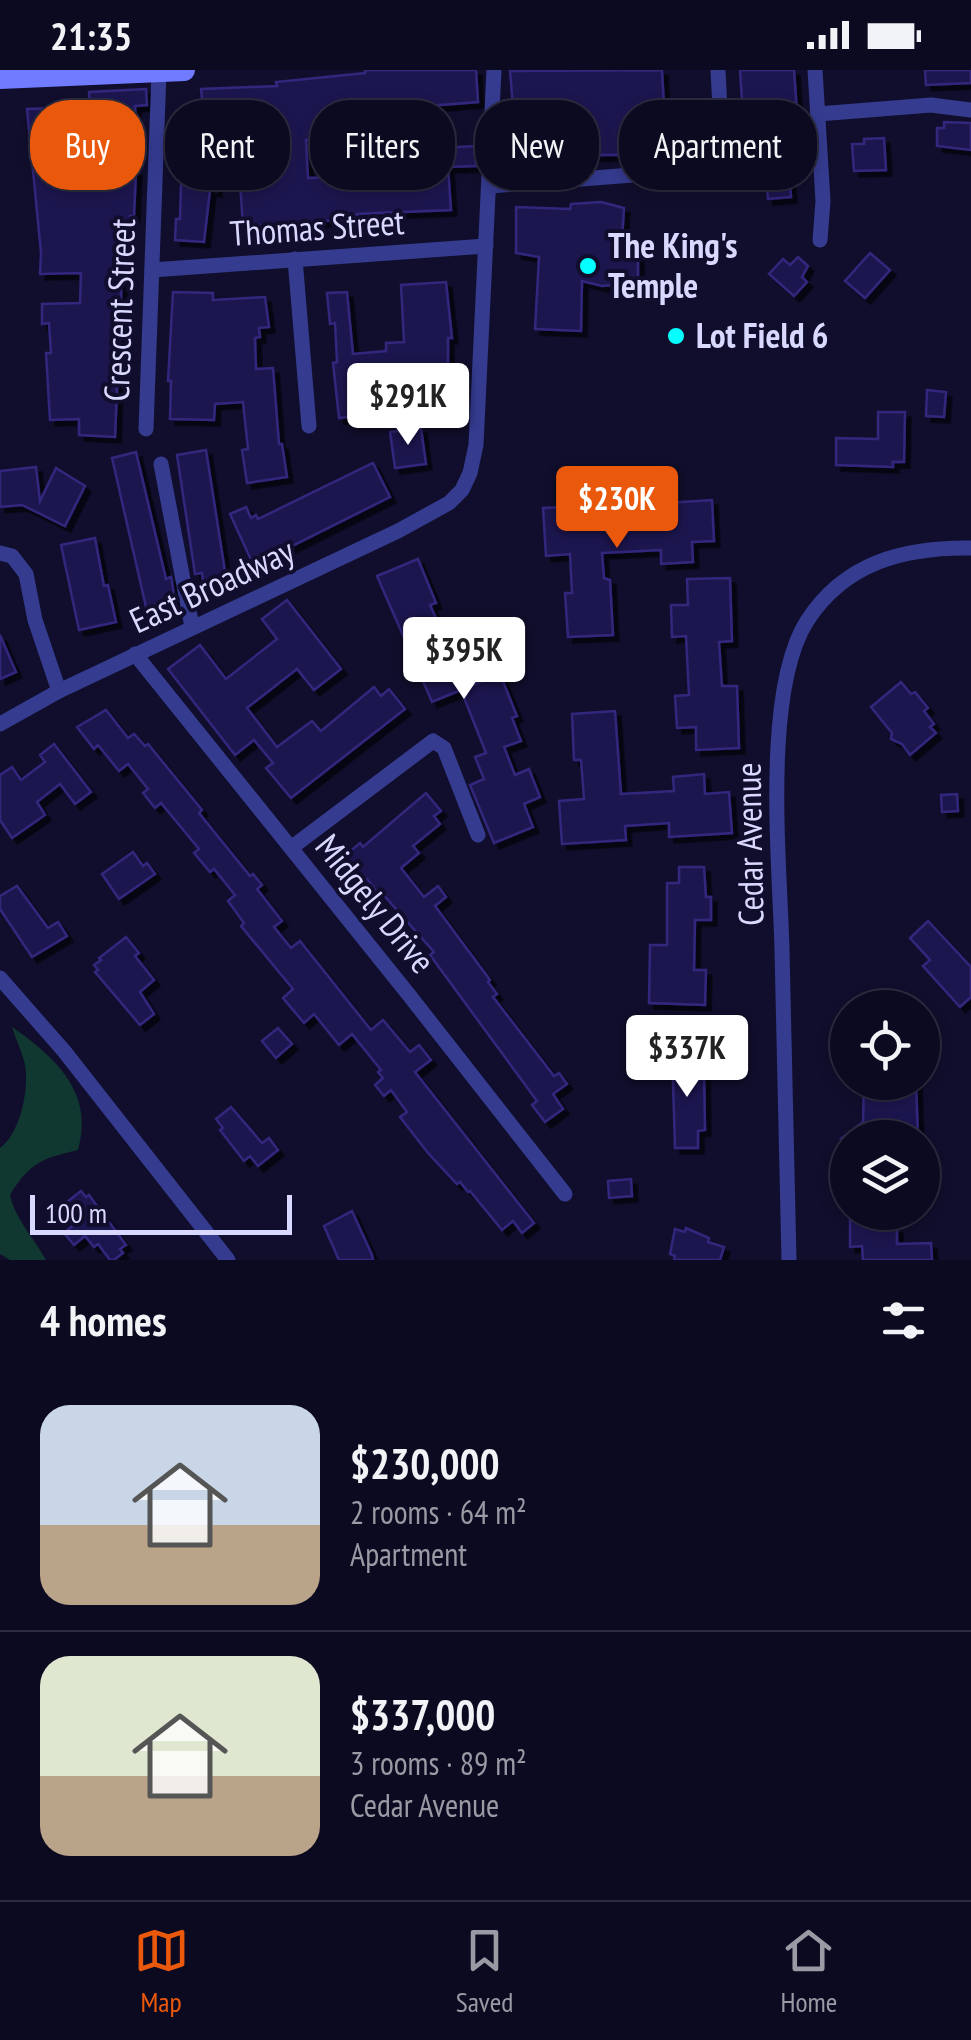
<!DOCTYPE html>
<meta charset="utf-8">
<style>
:root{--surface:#0c0a21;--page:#1a182e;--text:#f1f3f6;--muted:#9a9aa5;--line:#2c2b3f;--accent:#ea580c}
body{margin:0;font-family:"PT Sans Narrow",sans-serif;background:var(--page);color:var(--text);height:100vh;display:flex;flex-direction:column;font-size:38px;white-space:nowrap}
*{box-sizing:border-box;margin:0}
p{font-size:32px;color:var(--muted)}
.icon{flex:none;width:55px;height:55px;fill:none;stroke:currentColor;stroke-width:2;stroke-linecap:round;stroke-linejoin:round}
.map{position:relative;height:1190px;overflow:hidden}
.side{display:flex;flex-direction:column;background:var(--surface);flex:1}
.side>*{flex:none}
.banner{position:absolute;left:30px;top:30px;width:912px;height:90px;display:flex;gap:20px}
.fabs{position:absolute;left:830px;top:920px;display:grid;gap:20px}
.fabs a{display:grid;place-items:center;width:110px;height:110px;border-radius:50%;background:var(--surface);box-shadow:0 5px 15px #0003,0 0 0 2px var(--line);font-size:50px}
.scale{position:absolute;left:30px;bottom:25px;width:262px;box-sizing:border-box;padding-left:10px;border:5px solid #d9d9ff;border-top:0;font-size:28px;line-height:35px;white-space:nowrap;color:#d9d9ff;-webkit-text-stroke:8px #100e2c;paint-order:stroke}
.price{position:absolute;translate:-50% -85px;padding:0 22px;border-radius:10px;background:#fff;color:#222;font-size:32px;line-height:65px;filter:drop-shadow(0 2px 5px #0008)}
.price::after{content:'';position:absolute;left:50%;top:60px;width:30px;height:22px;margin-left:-15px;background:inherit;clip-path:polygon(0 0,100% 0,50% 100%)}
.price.on{background:var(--accent);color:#fff}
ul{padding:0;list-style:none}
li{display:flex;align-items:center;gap:30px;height:250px;padding:0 40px}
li+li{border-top:2px solid var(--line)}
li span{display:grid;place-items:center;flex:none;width:280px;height:200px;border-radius:30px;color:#555}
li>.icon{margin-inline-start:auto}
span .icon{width:120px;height:120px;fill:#fffc;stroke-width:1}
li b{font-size:42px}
h2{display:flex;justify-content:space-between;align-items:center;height:120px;padding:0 40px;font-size:42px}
.tag{padding:0 35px;border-radius:40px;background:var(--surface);box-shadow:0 5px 15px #0003,0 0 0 2px var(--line);font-size:35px;line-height:90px}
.tag.on{background:var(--accent);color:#fff}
.status{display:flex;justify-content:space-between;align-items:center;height:70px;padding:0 50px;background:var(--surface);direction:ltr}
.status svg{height:28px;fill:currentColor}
.menu{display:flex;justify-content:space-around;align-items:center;height:140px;border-top:2px solid var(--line);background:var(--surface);font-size:28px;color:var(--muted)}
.menu a{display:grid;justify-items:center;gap:5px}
.menu .on{color:var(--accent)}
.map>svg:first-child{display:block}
.green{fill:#113731}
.building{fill:#1e184f;stroke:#30287d;stroke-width:2.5;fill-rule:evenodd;filter:url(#shadow)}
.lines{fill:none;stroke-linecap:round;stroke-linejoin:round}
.street{stroke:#353b8f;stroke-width:15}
.secondary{stroke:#707bff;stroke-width:22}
.poi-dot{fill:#05fffe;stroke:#100e2c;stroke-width:4}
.labels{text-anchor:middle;stroke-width:8;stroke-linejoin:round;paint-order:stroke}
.street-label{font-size:35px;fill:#d9d9ff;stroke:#100e2c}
.poi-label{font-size:35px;font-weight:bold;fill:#d9d9ff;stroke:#100e2c;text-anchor:start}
</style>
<div class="status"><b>21:35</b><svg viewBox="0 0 49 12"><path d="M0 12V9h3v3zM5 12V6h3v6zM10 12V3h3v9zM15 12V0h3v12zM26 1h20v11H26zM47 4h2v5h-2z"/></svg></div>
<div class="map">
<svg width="971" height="1190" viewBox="0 0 971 1190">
<defs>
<filter id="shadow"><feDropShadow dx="5.5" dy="5.5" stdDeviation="0" flood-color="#0009"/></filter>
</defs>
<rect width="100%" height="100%" fill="#100e2c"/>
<path class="green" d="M12,957c43,30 83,66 66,123 -35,8 -49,13 -68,45 5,24 24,43 36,65h-36l-10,-6v-106c19,-14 27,-51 26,-74 0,-15 -10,-33 -14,-47z"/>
<g class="building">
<path d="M365,0h111l2,32 -76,6 2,41 -20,2 2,35 27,-2 -2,-34 63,-4 2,20 -28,1 3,43 -94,4v5l-114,7 -4,-58 26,-2 -2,-28 -25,3 -2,-29h-18l-1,34 -18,2 -2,-30 7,-1 -3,-28 76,-3 -1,-4 89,-9zM344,68l2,39 -38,1 -2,-38z"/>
<path d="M662,0l2,37 30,1v7l9,-1 3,38 -32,2 -5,-23 -28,1 1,23h-82l1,14 -52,4 -1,-17 21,-1 -3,-39 -12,2 -4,-47z"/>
<path d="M740,0h54l4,57 -54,4z"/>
<path d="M925,0h46v13l-45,2z"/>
<path d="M146,19l1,16 -12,1 1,23 -10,1 2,22 -22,2v16l30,1 -2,45h-4l-1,9h-5l-9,212 -36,-2v-16l-29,1 -4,-67h5l-2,-30 -7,1v-20l38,-1 1,-30 -41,1 1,-21 -14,-144 63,-2 -1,-15z"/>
<path d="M944,52l27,1v27l-34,-4v-18h7z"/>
<path d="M884,68l2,32 -32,1 -2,-27h12v-5z"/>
<path d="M788,93l3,34 -23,2 -3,-34z"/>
<path d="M186,104l30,1v16l-6,-1 -6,52 -29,-2 1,-21h4l1,-36h5z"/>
<path d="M601,132l23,6 -3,47 17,2v26l-36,3 -20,-5 -1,50 -46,-2 4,-72 -23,-4v-46l54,2 1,-5z"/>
<path d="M870,183l20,17 -25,28 -20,-17z"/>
<path d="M798,187l10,9 -6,11 5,5 -13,14 -25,-22 14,-15 7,6z"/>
<path d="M446,212l6,56h-4v61l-31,4 -1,-10 -28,2 1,5 -33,4 1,12 -18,2 -6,-55 4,-1 -2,-39 -5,1 -3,-31 20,-1 6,62 33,-3v-8l18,-1 -3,-57z"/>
<path d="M173,222l40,1v7l52,-3 4,30 -10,1 1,9 -5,1 1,31 17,-1 6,76h3l5,33 -40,6 -5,-33 6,-1 -5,-47 -28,2 -1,16 -44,-1 1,-38h-3z"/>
<path d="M927,320l19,2 -2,25 -18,-1z"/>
<path d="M878,342h27l-1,50h-11v5l-57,-2v-27l42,1z"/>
<path d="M421,358l5,36 -31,4 -5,-36z"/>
<path d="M206,380l20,128 -23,3 -1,-8 -7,1 -18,-119z"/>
<path d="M136,382l30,127 5,-2 4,23 -29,7 -34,-149z"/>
<path d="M373,393l17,34 -102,51 -36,14 -22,-48 16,-7 5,11 5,-3 2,4z"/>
<path d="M36,397l4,34 16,-33 29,18 -20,40 -43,-21 -22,2v-36z"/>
<path d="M712,430l2,41 -22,1 1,20 -32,2v-14l-59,3 2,25 6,2 3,55 -45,2 -3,-44h7l-2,-39 -24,2 -3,-48 63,-3 1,18 45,-3 -1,-16z"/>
<path d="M95,468l9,48 4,-1 8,37 -37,8 -18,-85z"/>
<path d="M418,489l18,44 -6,2 38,82 32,-13 17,42 -5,2 9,23 -17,6 11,28 14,-6 11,28 -16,7 9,23 -39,16 -24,-58 14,-6 -9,-22 11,-4 -25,-63 -29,12 -55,-126z"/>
<path d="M730,508l2,63 -13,1 3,44h15l2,62 -43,2v-23l-19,1 -2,-32 14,-1 -3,-59 -14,1 -1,-32h17l-1,-26z"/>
<path d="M287,530l54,69 -27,21 -17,-21 -50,39 30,39 35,-26 9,10 53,-44 7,9 8,-7 16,20 -114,89 -25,-30 7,-5 -19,-23 -19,15 -67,-86 32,-24 26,34 51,-40 -15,-20z"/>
<path d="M0,565l16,37 -16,7z"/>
<path d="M901,612l10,12 4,-2 13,16 -4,3 10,13 -4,3 6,6 -26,22 -8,-11 -11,-5 1,-6 -21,-26z"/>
<path d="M106,640l22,28 6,-4 11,12 3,-2 54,66 -3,3 51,63 3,-2 9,11 -5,4 25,32 -8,6 17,21 9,-7 71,89 12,-10 27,32 9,-7 12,15 -16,12 119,151 -12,10 -9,-12 -11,9 -32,-39 -2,1 -8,-10 -3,2 -29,-31 -28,-36 7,-5 -16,-22 -7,6 -9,-11 8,-7 -5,-6 3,-2 -29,-36 -13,11 -25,-31 -10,9 -21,-25 10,-9 -52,-63 3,-3 -16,-22 7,-6 -21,-26 -4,3 -16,-19 5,-4 -38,-46 -6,5 -12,-15 5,-4 -20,-25 -9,7 -21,-26 -4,4 -17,-22z"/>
<path d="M615,641l6,83 53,-3 -1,-14 31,-3 1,20 24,-2 3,41 -63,4v-14l-44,3 1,14 -64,4 -3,-43 25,-2 -3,-39h-7l-2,-46z"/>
<path d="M54,674l37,48 -16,12 -15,-20 -23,18 8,13 -33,23 -12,-18v-45l12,-8 9,13 24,-18 -5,-7z"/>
<path d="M426,723l15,18 -7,5 6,8 -27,22 6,7 -18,15 23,29 14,-11 8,11 -11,9 55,74 -2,2 9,12 -4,3 61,79 5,-3 8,11 -14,10 10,15 -18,13 -13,-17 5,-4 -107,-146 4,-3 -54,-61 -3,1 -10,-13 -5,4 -20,-25 18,-15 3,4z"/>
<path d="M957,724l1,17 -16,1 -1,-17z"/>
<path d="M133,782l10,14 4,-3 8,11 -36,25 -17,-25z"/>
<path d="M679,797h25l2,30h5v23h-16l-1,50h12l-1,35 -56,-2 1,-58h17v-62h12z"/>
<path d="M17,816l31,42 10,-6 9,14 -35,21 -32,-48v-13z"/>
<path d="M928,851l43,46v30l-11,10 -37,-41 7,-6 -20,-22z"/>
<path d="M126,867l13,16 -4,3 19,24 -14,12 14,22 -14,11 -45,-53 3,-2 -4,-5 7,-5 -2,-2z"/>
<path d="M278,958l14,16 -16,14 -14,-17z"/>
<path d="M691,977l1,25 12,-1 1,59 -7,1v17h-23l-3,-100z"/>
<path d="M864,1012h52l2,56h-76l21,-16z"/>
<path d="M231,1037l31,36 7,-5 9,12 -20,16 -8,-10 -6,5 -24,-31 3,-2 -7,-9z"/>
<path d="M631,1109l1,17 -23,2 -1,-17z"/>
<path d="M81,1121l5,6 3,-2 37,50 -6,4 3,4 -9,7h-4l-12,-16 -4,3 -9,-11 -11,9 -10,-12 12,-10 -13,-18z"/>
<path d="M352,1141l20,44 1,5h-34l-15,-34z"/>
<path d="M871,1143l1,16 25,-1v16l34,-1 1,17h-69l-1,-14 -12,1v-33z"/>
<path d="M686,1158l23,10 -1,4 16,5 -4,13h-46l1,-4 -5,-2 5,-25 10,3z"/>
</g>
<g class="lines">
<g class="street">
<path d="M815,0l8,131 -3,39"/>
<path d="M818,44l113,-9 40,5"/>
<path d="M490,116l233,-18 -5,-98"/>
<path d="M295,189l14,167"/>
<path d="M152,200l334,-24"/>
<path d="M146,359l13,-357"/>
<path d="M161,394l31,163"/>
<path d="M0,483l12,3 14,18 9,46 24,71"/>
<path d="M135,584l274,341 156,199"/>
<path d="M0,654l59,-33 339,-160 51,-28 13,-13 8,-17 6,-28 18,-375"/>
<path d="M291,778l142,-107 11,7 34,87"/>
<path d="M0,908l64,73 164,209"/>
<path d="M789,1190c-2,-103 -5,-207 -7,-310 -2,-85 -20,-258 25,-329 38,-59 98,-74 164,-73"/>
</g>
<path class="secondary" d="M0,8l184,-8"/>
</g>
<g class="poi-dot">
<circle cx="588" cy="196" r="10"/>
<circle cx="676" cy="266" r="10"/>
</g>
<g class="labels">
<g class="street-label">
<text transform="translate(317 158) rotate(-4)" y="12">Thomas Street</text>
<text transform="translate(120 240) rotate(-88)" y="12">Crescent Street</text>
<text transform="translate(212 516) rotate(-25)" y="12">East Broadway</text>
<text transform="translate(750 774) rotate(-91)" y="12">Cedar Avenue</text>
<text transform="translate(375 834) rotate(51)" y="12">Midgely Drive</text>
</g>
<g class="poi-label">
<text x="608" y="188">The King's<tspan x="608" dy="40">Temple</tspan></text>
<text x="696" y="278">Lot Field 6</text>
</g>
</g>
</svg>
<div class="fabs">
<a><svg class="icon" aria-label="locate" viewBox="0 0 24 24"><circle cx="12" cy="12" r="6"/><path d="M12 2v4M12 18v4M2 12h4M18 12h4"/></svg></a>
<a><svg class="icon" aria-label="layers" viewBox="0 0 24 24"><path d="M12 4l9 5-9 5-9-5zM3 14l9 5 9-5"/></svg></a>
</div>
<div class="scale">100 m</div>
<b class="price" style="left:408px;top:378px">$291K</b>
<b class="price on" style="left:617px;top:481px">$230K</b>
<b class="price" style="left:464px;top:632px">$395K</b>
<b class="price" style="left:687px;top:1030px">$337K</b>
<div class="banner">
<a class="tag on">Buy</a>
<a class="tag">Rent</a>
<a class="tag">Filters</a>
<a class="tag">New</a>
<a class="tag">Apartment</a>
</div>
</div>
<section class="side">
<h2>4 homes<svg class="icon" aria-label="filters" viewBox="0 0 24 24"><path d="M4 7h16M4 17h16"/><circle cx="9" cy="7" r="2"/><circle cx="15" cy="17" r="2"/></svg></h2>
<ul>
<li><span style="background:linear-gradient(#c9d6e8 60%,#b9a48a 0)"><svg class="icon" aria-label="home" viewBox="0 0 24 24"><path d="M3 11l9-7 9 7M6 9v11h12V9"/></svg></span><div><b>$230,000</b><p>2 rooms · 64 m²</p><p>Apartment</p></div></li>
<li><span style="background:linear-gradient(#dfe7d0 60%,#b9a48a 0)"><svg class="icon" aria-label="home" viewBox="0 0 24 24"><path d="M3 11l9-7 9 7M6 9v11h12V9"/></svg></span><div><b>$337,000</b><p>3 rooms · 89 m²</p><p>Cedar Avenue</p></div></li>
</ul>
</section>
<nav class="menu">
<a class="on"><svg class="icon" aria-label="map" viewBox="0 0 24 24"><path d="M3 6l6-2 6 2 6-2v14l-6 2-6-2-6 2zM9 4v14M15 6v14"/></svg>Map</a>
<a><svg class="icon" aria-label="saved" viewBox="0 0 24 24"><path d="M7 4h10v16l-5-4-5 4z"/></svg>Saved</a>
<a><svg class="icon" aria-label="home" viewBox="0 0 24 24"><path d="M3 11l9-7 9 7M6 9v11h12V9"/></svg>Home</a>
</nav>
